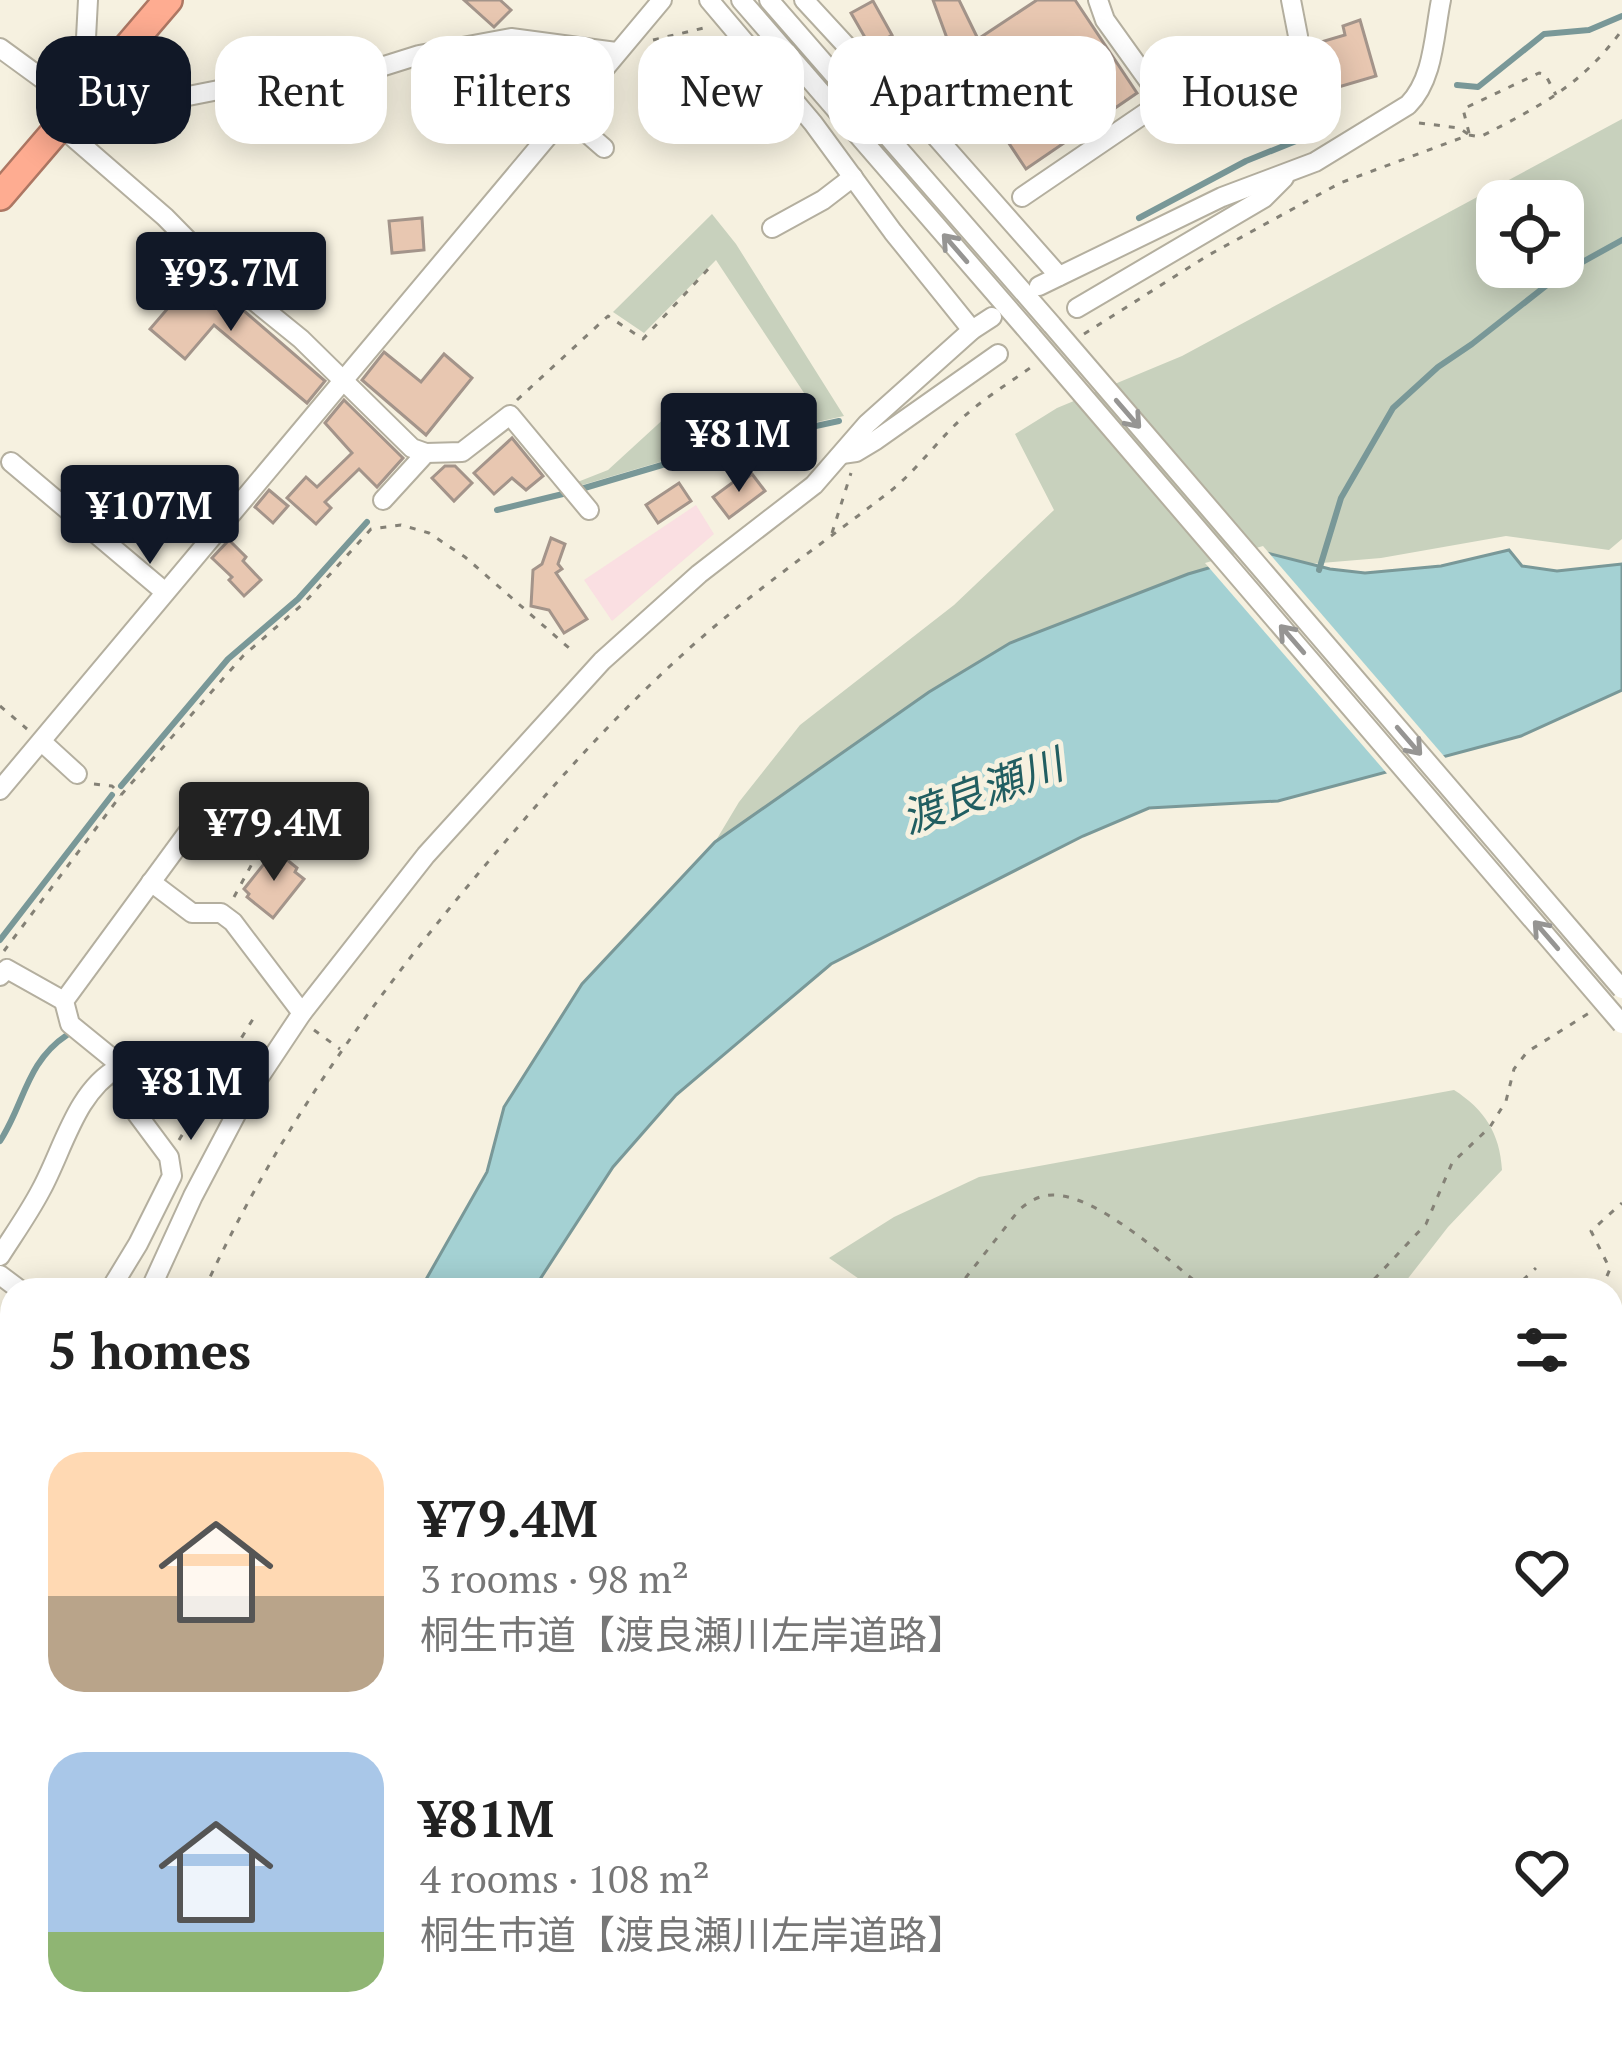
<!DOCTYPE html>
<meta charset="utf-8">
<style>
:root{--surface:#fff;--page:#f2f2f2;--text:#222;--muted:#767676;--accent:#111827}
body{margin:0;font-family:"PT Serif","Noto Sans JP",serif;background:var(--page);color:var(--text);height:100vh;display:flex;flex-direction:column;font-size:45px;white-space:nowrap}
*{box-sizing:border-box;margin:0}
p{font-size:39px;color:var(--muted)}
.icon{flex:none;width:66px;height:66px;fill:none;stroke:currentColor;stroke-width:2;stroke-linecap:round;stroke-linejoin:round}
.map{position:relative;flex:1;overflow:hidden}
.panel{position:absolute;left:0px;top:1278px;width:1623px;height:771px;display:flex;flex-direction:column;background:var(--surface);border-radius:36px 36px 0 0;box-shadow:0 6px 30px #0003}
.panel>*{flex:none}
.guide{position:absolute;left:36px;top:36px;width:1551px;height:108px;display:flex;gap:24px}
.buttons{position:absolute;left:1476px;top:180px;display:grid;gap:24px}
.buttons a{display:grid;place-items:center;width:108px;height:108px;border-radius:24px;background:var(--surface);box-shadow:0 6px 30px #0003;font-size:60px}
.price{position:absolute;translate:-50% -102px;padding:0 27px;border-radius:12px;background:var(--accent);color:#fff;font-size:39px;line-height:78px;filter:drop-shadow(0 3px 6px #0008)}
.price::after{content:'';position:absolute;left:50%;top:72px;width:36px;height:27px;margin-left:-18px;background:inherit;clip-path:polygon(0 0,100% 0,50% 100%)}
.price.active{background:#222;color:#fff}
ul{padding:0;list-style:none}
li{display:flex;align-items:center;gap:36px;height:300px;padding:0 48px}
li span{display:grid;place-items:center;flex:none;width:336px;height:240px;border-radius:36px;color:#555}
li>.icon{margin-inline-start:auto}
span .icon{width:144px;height:144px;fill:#fffc;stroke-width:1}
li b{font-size:51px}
h2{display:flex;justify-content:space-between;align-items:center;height:144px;padding:0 48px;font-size:51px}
.tag{padding:0 42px;border-radius:36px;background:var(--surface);box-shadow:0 6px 30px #0003;font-size:42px;line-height:108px}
.tag.active{background:var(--accent);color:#fff}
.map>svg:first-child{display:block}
.industrial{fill:#fadfe2}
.green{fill:#c8d1bd;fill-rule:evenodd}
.water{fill:#a4d1d3;stroke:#799898;stroke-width:3}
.pier{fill:#f6f1e0}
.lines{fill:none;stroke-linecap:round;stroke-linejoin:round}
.stream{stroke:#799898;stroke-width:6}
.building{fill:#e8c7b1;stroke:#a3948a;stroke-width:3}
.minor-casing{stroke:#b4af9f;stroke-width:22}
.highway-casing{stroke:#ad7763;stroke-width:32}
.path{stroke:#848176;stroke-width:3;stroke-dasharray:6 9;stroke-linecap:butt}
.minor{stroke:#fff;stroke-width:18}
.highway{stroke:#feac91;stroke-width:27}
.minor-bridge-casing{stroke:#b4af9f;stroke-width:22;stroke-linecap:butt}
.minor-bridge{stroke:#fff;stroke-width:18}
.oneway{stroke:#969593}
.labels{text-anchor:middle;stroke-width:10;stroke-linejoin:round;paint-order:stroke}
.water-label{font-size:42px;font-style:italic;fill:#215e61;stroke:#f6f1e0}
</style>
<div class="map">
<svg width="1622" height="2048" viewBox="0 0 1622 2048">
<rect width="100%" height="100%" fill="#f6f1e0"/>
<path class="industrial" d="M696,505l18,29 -102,87 -28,-41z"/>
<g class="green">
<path d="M1622,119v420l-13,11 -103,-14 -125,22 -193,16 -178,69 -82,49 -213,150 24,-40 61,-77 154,-120 100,-95 -39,-76 42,-26 125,-52zM1497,201h66v66h-66z"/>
<path d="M712,214l24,30 108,172 -113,25 -152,45 -4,-3 33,-13 84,-77 28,45 57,-12 31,-19v-8l-92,-139 -72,73 -31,-21z"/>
<path d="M1454,1090c30,19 46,43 48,80l-54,57 -49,63h-524l-46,-32 65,-41 85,-40z"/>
<path d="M526,2037h300l-8,11h-292z"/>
</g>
<g class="water">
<path d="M1509,550l13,16 35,5 65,-7v126l-101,46 -243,65 -129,7 -66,28 -252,128 -155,131 -63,72 -80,123h-113l67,-118 17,-65 78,-123 133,-142 214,-150 81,-49 178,-69 75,-22 67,17 35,4 76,-7z"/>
<path d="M16,2037h173l-3,11h-173z"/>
</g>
<path class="pier" d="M1263,546l186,216 -59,15 -185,-214z"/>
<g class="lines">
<g class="stream">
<path d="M1457,85l21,2 66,-53 45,-4 33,-14"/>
<path d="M1139,218l107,-57 65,-26"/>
<path d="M581,489l152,-45 106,-23"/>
<path d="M497,510l70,-17"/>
<path d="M1319,570l22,-72 52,-90 45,-41 34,-23 89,-70 61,-34"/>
<path d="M121,786l107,-127 70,-60 69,-77"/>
<path d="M0,940l112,-145"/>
<path d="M0,1141c24,-36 26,-79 67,-106"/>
</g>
</g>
<g class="building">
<path d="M464,0h36l11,10 -17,17z"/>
<path d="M933,0h26l19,39 59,-39h38l62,93 -111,76 -59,-89 -41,21 -19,-39 41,-21z"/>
<path d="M873,1l19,34 -21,13 -20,-35z"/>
<path d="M1360,20l16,56 -126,37 -14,-46 109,-32 -2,-9z"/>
<path d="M549,57l18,2 8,7 -43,55 -26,-22z"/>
<path d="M422,218l2,32 -32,3 -3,-32z"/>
<path d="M199,272l126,109 -18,22 -93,-78 -29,34 -35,-30z"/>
<path d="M384,352l37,30 23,-28 28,24 -46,57 -64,-55z"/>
<path d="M344,400l59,58 -26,29 -18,-18 -34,33 6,6 -15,16 -29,-26 19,-21 11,10 35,-34 -27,-30z"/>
<path d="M512,438l31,38 -17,14 -14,-12 -18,16 -20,-21z"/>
<path d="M445,466h10l17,17 -18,18 -22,-23z"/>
<path d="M752,474l13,17 -36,27 -16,-21 27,-20 3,4z"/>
<path d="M160,481l31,27 -15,19 -31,-27z"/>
<path d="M679,483l12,18 -33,22 -12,-18z"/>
<path d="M269,490l19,16 -15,17 -18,-16z"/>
<path d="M551,538l14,6 -7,20 4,5 -6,4 31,46 -23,14 -15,-23 -18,-4 2,-36 9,-6z"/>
<path d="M229,540l17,17 -3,4 18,19 -17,16 -15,-16 3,-3 -20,-19z"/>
<path d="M275,850l22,18 -2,4 9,7 -31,39 -26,-21 2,-3 -5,-5z"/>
</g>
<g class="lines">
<defs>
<g id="minor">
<path d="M709,0l104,123 80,109 79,98"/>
<path d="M741,0l291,336"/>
<path d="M769,0l283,325"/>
<path d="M804,0l61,66 51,48 143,162"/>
<path d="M1291,0l7,36"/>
<path d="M0,48l92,67 157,-31 100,-7 70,-22 92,-17 105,14"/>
<path d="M64,96l21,-39 3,-57"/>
<path d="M565,114l39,34"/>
<path d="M60,126l105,91 56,57 80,65 111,109 14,5 36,-1 48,-37 79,95"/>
<path d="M1022,197l141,-96 -58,-81 -7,-20"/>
<path d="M772,228l51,-28 30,-23"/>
<path d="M1039,286l183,-89 93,-35 93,-57c26,-26 26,-71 33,-105"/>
<path d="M1077,308l187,-110 20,-20"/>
<path d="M842,454l14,-2 20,-12 122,-86"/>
<path d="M11,462l154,130"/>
<path d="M383,500l43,-47"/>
<path d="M42,742l35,32"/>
<path d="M0,790l662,-790"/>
<path d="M151,882l41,31h29l12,9 69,91"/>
<path d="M0,976l7,-7 57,32"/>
<path d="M0,1256c14,-22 29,-43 41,-66 22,-40 35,-99 77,-122"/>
<path d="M0,1275l20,15"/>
<path d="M110,1290l28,-46 34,-68 -3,-19 -32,-43 -24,-55 -43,-35 -6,-23 124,-169"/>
<path d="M150,1290l43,-94 49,-93 60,-90 124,-158 176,-194 97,-87 115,-89 53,-61 105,-94 20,-13"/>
<path d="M0,1338l12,-7"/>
<path d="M0,1419l12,-12"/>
<path d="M1611,1572l11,-14"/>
<path d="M0,1633l12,-28"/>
<path d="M1611,1660l11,3"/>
<path d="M1611,1856l11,-1"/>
<path d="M1054,2048l6,-11"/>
<path d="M1294,2048l7,-11"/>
</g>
<path id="highway" d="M0,196l168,-196"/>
</defs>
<use href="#minor" class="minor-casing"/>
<use href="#highway" class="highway-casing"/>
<g class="path">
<path d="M653,40l55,-13"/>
<path d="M1419,123l40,5 9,6"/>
<path d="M1469,133l-6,-24 76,-36 6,1 11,21"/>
<path d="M1084,334l123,-78 133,-73 129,-48 11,2c60,-31 101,-51 142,-107"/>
<path d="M517,400l91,-84 35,23 68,-73"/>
<path d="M832,533l19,-60"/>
<path d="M0,706l27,23"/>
<path d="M94,784l18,2 9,9"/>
<path d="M234,897l32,-59 13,-2 14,14"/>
<path d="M4,951l117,-156 122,-139 61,-53 67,-74 30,-4 28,8 36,24 104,91"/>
<path d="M314,1030l26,19"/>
<path d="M179,1140l74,-121"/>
<path d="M204,1290c71,-154 165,-286 273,-415 65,-77 130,-152 204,-219 65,-60 137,-109 207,-163 26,-20 46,-48 70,-71 22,-21 48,-37 72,-54"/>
<path d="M956,1290l63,-80c10,-9 21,-15 34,-15 46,0 117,67 153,95"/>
<path d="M1364,1290l62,-66 26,-61 38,-36 16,-26 8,-32 13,-17 62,-39"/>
<path d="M1412,1290v-1"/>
<path d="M1512,1290l24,-22"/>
<path d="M1601,1290l9,-21 -19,-38 31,-28"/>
<path d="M0,1561l12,-28"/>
<path d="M0,1766l12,-28"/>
<path d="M534,2037l1,11"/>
<path d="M1354,2037l9,11"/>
<path d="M375,2048l3,-11"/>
<path d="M840,2048l8,-11"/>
<path d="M896,2048l8,-11"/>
<path d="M931,2048l7,-11"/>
</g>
<use href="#minor" class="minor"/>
<use href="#highway" class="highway"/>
<defs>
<g id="minor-bridge">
<path d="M1052,325l570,664"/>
<path d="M1032,336l590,688"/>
</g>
</defs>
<use href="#minor-bridge" class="minor-bridge-casing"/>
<use href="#minor-bridge" class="minor-bridge"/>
</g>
<defs><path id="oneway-shaft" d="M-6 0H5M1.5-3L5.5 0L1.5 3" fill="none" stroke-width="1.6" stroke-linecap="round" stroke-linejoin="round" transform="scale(3)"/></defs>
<g class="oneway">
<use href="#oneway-shaft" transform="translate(955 248) rotate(-131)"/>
<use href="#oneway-shaft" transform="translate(1128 414) rotate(49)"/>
<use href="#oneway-shaft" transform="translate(1292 639) rotate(-131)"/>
<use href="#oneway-shaft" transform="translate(1409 741) rotate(49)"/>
<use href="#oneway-shaft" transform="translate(1546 935) rotate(-131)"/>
</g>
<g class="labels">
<g class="water-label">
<text transform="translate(982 791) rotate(-20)" y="15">渡良瀬川</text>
</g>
</g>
</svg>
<div class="buttons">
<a><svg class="icon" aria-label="locate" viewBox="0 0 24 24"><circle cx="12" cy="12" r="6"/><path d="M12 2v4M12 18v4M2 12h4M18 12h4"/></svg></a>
</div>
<b class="price" style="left:231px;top:334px">¥93.7M</b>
<b class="price" style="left:739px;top:495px">¥81M</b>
<b class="price" style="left:150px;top:567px">¥107M</b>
<b class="price active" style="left:274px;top:884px">¥79.4M</b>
<b class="price" style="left:191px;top:1143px">¥81M</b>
<div class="guide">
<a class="tag active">Buy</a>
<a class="tag">Rent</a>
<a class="tag">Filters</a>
<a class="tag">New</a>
<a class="tag">Apartment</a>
<a class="tag">House</a>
</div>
<section class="panel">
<h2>5 homes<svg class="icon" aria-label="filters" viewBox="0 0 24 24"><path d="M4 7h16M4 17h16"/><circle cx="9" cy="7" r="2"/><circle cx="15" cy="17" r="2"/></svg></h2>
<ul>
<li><span style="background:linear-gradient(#ffd9b3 60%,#b9a48a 0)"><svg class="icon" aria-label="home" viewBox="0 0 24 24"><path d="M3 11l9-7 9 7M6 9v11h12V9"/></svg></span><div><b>¥79.4M</b><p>3 rooms · 98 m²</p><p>桐生市道【渡良瀬川左岸道路】</p></div><svg class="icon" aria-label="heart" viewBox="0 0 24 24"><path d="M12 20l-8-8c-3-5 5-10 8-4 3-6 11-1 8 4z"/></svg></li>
<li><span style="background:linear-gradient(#a9c7e8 75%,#8fb573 0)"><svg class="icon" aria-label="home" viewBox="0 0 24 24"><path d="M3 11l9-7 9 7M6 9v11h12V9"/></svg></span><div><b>¥81M</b><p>4 rooms · 108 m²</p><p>桐生市道【渡良瀬川左岸道路】</p></div><svg class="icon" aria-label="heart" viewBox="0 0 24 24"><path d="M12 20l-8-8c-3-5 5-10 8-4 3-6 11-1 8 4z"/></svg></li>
</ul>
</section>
</div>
